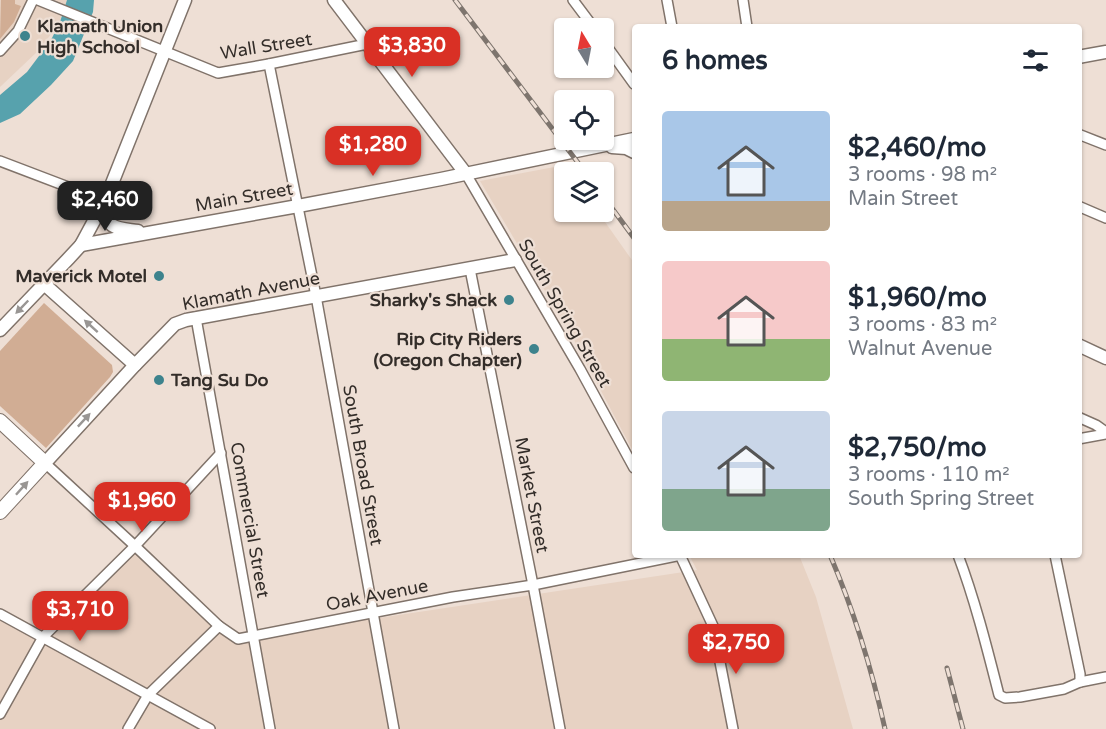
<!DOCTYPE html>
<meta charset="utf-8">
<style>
:root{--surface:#fff;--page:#f6f6f7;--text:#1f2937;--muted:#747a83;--accent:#d93025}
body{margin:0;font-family:"Varela Round",sans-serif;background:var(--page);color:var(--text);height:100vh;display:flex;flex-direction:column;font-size:22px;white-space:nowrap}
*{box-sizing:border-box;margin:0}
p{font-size:20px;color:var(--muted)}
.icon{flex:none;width:33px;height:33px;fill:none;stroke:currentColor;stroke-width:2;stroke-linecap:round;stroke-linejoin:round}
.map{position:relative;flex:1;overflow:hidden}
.panel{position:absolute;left:632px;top:24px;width:450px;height:534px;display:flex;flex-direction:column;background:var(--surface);border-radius:6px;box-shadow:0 2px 4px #0004}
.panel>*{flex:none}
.needle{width:39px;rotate:350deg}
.buttons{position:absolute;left:554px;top:18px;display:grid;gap:12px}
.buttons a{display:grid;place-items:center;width:60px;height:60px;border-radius:6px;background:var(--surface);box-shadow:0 2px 4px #0004;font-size:30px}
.price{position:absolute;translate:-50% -51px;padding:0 14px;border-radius:12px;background:var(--accent);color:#fff;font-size:20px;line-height:39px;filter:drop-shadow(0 2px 3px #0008)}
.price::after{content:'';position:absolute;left:50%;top:36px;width:18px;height:14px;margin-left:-9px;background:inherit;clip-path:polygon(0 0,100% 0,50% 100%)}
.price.selected{background:#222;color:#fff}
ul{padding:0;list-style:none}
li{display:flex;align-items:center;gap:18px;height:150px;padding:0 30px}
li span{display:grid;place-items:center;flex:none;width:168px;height:120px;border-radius:6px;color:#555}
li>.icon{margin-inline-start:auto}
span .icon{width:72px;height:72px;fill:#fffc;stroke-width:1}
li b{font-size:26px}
h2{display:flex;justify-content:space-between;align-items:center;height:72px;padding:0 30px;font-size:26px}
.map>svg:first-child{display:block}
.built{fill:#e7d2c3}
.green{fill:#d1ad94}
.water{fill:#57a2ad}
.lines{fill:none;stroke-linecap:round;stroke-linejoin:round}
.minor-casing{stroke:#80736a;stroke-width:12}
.tertiary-casing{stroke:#80736a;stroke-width:15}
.secondary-casing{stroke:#80736a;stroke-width:16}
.minor{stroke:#fff;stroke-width:9}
.tertiary{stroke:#fff;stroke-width:12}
.secondary{stroke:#fff;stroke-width:14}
.rail-casing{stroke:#7e756e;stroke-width:5}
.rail{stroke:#eedfd5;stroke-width:3;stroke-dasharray:9;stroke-linecap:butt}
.oneway{fill:#999694}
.poi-dot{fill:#3d838d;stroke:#eedfd5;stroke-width:2}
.labels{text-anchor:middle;stroke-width:4.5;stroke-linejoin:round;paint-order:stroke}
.poi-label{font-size:18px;font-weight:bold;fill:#332d29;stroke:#eedfd5;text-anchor:end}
.street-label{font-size:18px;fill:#332d29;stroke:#eedfd5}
</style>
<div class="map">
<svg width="1106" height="729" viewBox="0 0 1106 729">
<rect width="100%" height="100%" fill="#eedfd5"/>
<g class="built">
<path d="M0,0h67l-7,22 -21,28 -39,37z"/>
<path d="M565,165l5,7h-6v40h34l36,51v190l-60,-113 -94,-159z"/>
<path d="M135,546l104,93 458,-69 -8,-15h110l17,42 37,132h-853v-115l43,23z"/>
</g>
<g class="green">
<path d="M1,0h14v4l6,2 -7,16 -14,17z"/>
<path d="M44,303l68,62 1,7 -3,5 -64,71 -46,-42v-55z"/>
</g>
<path class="water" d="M67,0h27l-1,12 -20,49 -22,24 -31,29 -20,9v-28l27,-23 24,-32 9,-18z"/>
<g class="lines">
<defs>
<g id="minor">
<path d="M38,0l180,73 51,-9 98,-20"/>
<path d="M573,0l21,28"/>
<path d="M667,0l5,27"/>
<path d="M743,0l4,27"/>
<path d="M603,41l31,43"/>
<path d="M0,51l18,-20 15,-31"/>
<path d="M269,64l47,232 78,433"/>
<path d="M1078,134l28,11"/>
<path d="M0,161l105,40"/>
<path d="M466,174l114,195 54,99"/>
<path d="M1078,206l28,12"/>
<path d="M470,269l63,316 27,144"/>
<path d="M196,318l74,411"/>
<path d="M1078,417l18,8 10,7"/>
<path d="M1078,439l28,-5"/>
<path d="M45,463l90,83 84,80"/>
<path d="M680,555l33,71 20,103"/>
<path d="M958,555c17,45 29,93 41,140l6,3 15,-1 44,-8 16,-7 26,-5"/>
<path d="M1055,555l25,119v8"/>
<path d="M0,614l210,115"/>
<path d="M0,714l43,-77 92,-91 86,-93"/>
<path d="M128,729l20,-34 71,-69 19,13 215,-42 80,-12 148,-30"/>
</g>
<g id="tertiary">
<path d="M334,0l132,174"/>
<path d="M1078,57l28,-5"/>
<path d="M612,147l14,1 8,4"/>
<path d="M105,201l80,-201"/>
<path d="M102,206c6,24 14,22 36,25"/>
<path d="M81,245l217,-39 143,-27 193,-40"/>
<path d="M44,284l91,81"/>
<path d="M0,330l69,-72 12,-13 21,-39"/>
<path d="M1078,345l28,13"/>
<path d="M45,463l90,-98 40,-41 11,-4 329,-60"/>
</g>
<g id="secondary">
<path d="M102,206l3,-5"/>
<path d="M0,421l45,42 -45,49"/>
</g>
</defs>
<use href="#minor" class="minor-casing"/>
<use href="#tertiary" class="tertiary-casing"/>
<use href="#secondary" class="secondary-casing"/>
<use href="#minor" class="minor"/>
<use href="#tertiary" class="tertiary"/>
<use href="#secondary" class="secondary"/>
<defs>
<g id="rail">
<path d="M455,0l130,172"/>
<path d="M603,196l31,42"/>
<path d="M830,555c24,56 42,115 55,174"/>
<path d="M947,668l16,61"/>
</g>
</defs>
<use href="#rail" class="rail-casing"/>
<use href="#rail" class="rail"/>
</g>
<defs><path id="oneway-solid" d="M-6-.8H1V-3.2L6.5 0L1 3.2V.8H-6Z" transform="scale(1.5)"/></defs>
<g class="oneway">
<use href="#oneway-solid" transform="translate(22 307) rotate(134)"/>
<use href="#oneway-solid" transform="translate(91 326) rotate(-138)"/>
<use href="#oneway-solid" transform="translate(84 420) rotate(-47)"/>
<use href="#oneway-solid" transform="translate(22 488) rotate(-48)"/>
</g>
<g class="poi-dot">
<circle cx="25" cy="36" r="6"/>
<circle cx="159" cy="276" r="6"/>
<circle cx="509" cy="300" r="6"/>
<circle cx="534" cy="349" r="6"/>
<circle cx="159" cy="380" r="6"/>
</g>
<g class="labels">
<g class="poi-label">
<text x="37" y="32" text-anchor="start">Klamath Union<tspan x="37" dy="21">High School</tspan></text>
<text x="147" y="282">Maverick Motel</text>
<text x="497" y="306">Sharky's Shack</text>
<text x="522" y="345">Rip City Riders<tspan x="522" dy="21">(Oregon Chapter)</tspan></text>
<text x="171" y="386" text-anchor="start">Tang Su Do</text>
</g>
<g class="street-label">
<text transform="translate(266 46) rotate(-9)" y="6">Wall Street</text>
<text transform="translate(244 197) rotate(-10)" y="6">Main Street</text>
<text transform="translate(251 291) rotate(-11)" y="6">Klamath Avenue</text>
<text transform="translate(565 313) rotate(60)" y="6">South Spring Street</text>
<text transform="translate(363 465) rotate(80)" y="6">South Broad Street</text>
<text transform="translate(532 495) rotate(79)" y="6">Market Street</text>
<text transform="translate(250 520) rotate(80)" y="6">Commercial Street</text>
<text transform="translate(377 595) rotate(-11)" y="6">Oak Avenue</text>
</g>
</g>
</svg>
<div class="buttons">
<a><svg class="needle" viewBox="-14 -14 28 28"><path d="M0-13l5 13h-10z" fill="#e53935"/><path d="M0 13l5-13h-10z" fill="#747a83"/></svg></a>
<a><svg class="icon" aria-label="locate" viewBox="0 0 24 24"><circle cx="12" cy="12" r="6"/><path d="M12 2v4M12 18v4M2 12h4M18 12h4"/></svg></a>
<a><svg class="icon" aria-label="layers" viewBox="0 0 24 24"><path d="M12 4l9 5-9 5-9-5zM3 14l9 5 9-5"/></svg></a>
</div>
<b class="price" style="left:412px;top:78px">$3,830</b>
<b class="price" style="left:373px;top:177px">$1,280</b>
<b class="price selected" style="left:105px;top:232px">$2,460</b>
<b class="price" style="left:142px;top:533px">$1,960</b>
<b class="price" style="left:80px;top:642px">$3,710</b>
<b class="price" style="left:736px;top:675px">$2,750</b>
<section class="panel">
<h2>6 homes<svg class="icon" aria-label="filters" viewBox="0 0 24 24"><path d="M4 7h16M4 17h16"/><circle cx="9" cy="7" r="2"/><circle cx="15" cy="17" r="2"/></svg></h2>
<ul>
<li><span style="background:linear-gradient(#a9c7e8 75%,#b9a48a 0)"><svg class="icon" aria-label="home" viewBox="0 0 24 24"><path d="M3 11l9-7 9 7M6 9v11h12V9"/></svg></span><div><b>$2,460/mo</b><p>3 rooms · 98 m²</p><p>Main Street</p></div></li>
<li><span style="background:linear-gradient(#f6c9c9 65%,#8fb573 0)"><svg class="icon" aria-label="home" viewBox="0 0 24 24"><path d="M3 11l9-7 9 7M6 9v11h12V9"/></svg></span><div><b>$1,960/mo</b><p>3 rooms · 83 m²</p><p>Walnut Avenue</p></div></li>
<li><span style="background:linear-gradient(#c9d6e8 65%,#7fa58c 0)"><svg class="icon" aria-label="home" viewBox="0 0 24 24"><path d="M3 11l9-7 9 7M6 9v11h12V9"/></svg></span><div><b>$2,750/mo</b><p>3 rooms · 110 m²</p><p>South Spring Street</p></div></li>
</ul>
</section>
</div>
